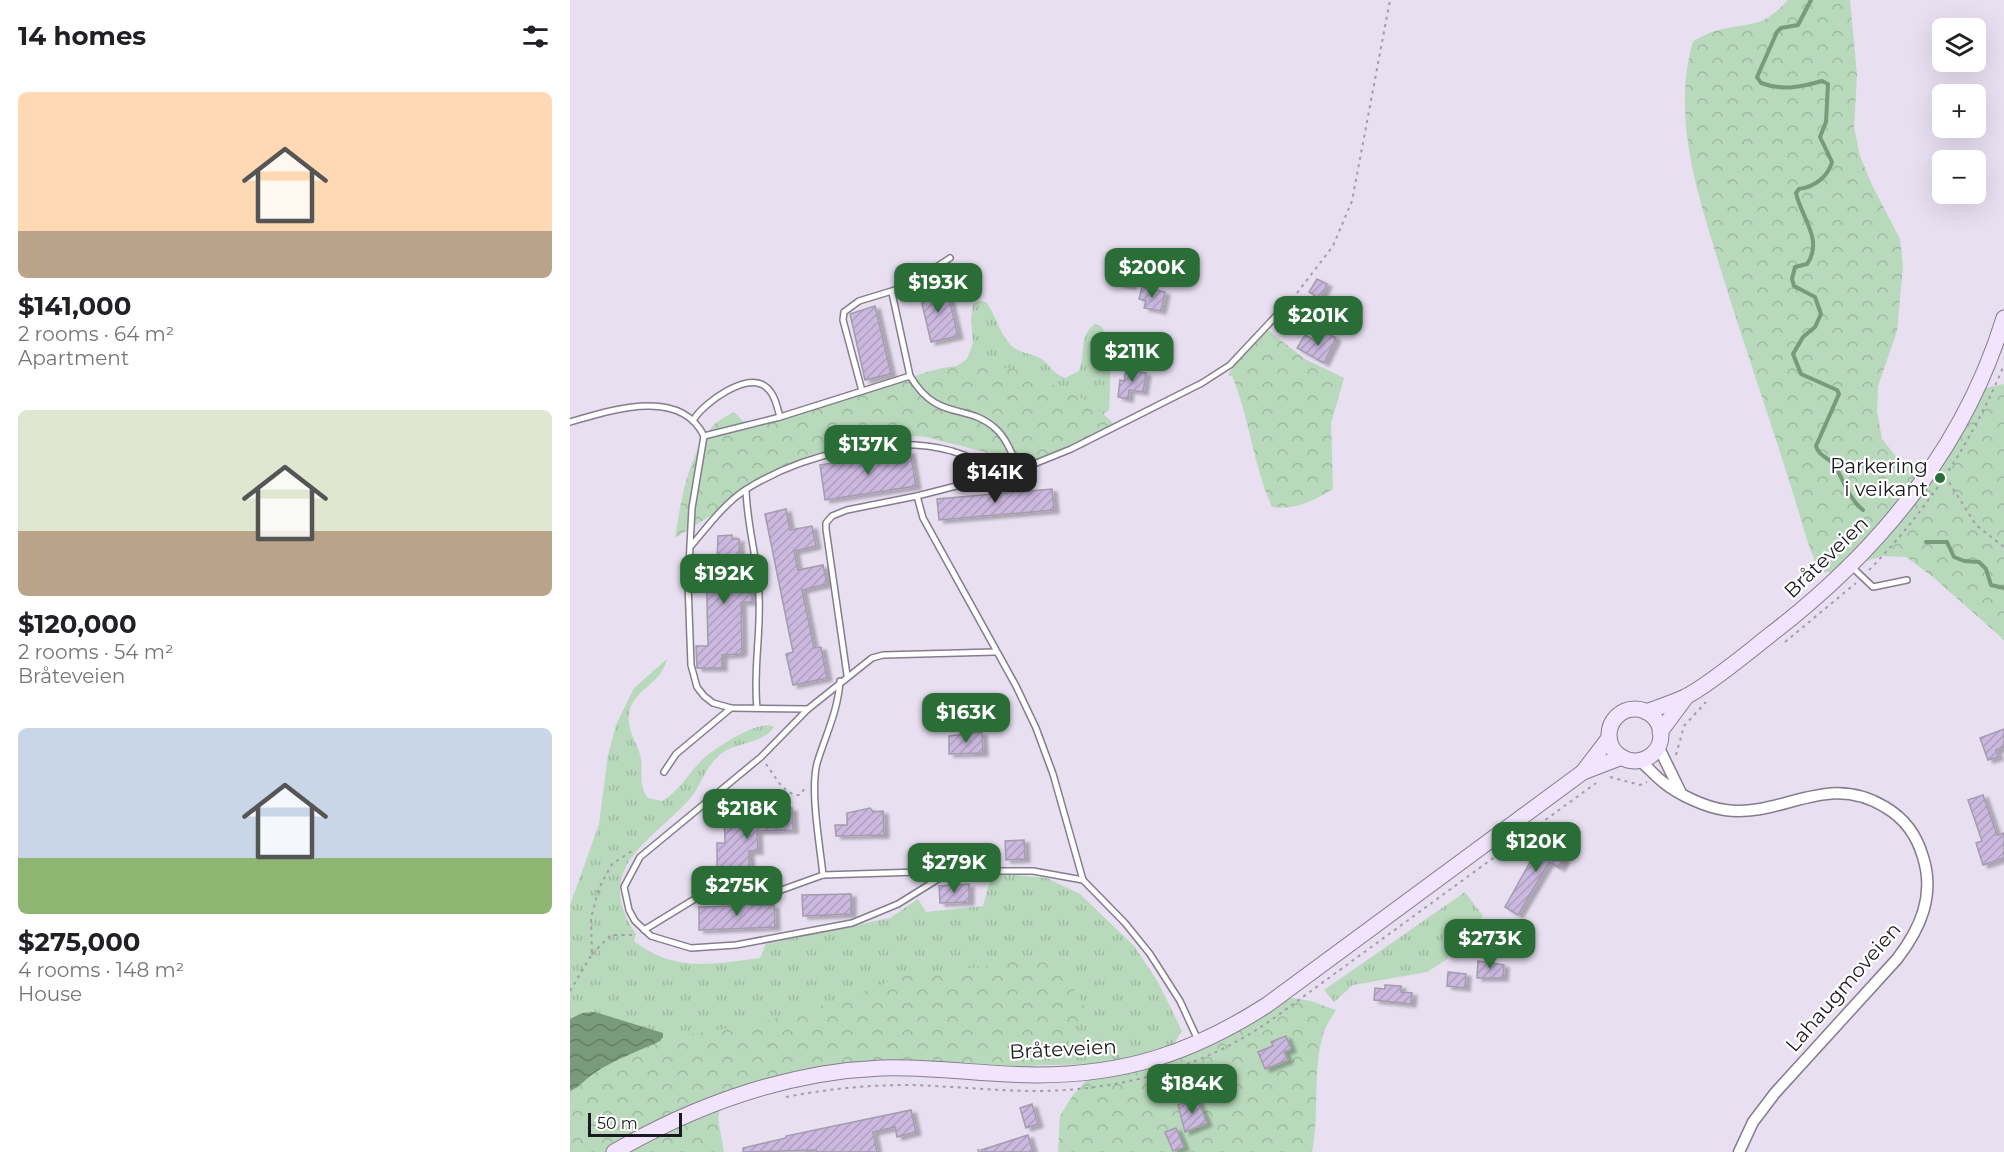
<!DOCTYPE html>
<meta charset="utf-8">
<style>
:root{--surface:#fff;--page:#f2f2f2;--text:#202124;--muted:#757577;--accent:#2a6d37}
body{margin:0;font-family:Montserrat,sans-serif;background:var(--page);color:var(--text);height:100vh;display:flex;flex-direction:column;font-size:22px;white-space:nowrap}
*{box-sizing:border-box;margin:0}
p{font-size:20px;color:var(--muted)}
.icon{flex:none;width:33px;height:33px;fill:none;stroke:currentColor;stroke-width:2;stroke-linecap:round;stroke-linejoin:round}
.map{position:relative;flex:1;overflow:hidden}
.drawer{display:flex;flex-direction:column;background:var(--surface);width:570px}
.drawer>*{flex:none}
.fabs{position:absolute;left:1362px;top:18px;display:grid;gap:12px}
.fabs a{display:grid;place-items:center;width:54px;height:54px;border-radius:9px;background:var(--surface);box-shadow:0 6px 24px #0002;font-size:30px}
.scale{position:absolute;left:18px;bottom:15px;width:94px;box-sizing:border-box;padding-left:6px;border:3px solid #1d1920;border-top:0;font-size:16px;line-height:21px;white-space:nowrap;color:#1d1920;-webkit-text-stroke:4px #fff;paint-order:stroke}
.price{position:absolute;translate:-50% -51px;padding:0 14px;border-radius:12px;background:var(--accent);color:#fff;font-size:20px;line-height:39px;filter:drop-shadow(0 2px 3px #0008)}
.price::after{content:'';position:absolute;left:50%;top:36px;width:18px;height:14px;margin-left:-9px;background:inherit;clip-path:polygon(0 0,100% 0,50% 100%)}
.price.current{background:#222;color:#fff}
ul{padding:0;list-style:none}
li{display:grid;align-content:center;gap:12px;height:318px;padding:0 18px}
li span{display:grid;place-items:center;height:186px;border-radius:9px;color:#555}
li>.icon{margin-inline-start:auto}
span .icon{width:108px;height:108px;fill:#fffc;stroke-width:1}
li b{font-size:26px}
h2{display:flex;justify-content:space-between;align-items:center;height:72px;padding:0 18px;font-size:26px}
main{display:flex;flex:1;min-height:0}
.map>svg:first-child{display:block}
.grass{fill:url(#grass-tufts)}
.forest{fill:url(#forest-crowns)}
.water{fill:url(#water-waves)}
.lines{fill:none;stroke-linecap:round;stroke-linejoin:round}
.stream{stroke:#799b7c;stroke-width:4}
.building{fill:url(#building-hatch);stroke:#a49cad;stroke-width:1.5;filter:url(#shadow)}
.lane-casing{stroke:#857d8d;stroke-width:8}
.street-casing{stroke:#857d8d;stroke-width:13}
.secondary-casing{stroke:#857d8d;stroke-width:17}
.path{stroke:#a39caa;stroke-width:2;stroke-dasharray:3 4.5;stroke-linecap:butt}
.lane{stroke:#fff;stroke-width:5}
.street{stroke:#fff;stroke-width:10}
.secondary{stroke:#f1e4fc;stroke-width:15}
.path-bridge{stroke:#a39caa;stroke-width:2;stroke-dasharray:3 4.5;stroke-linecap:butt}
.poi-dot{fill:#2a6d37;stroke:#fff;stroke-width:2}
.labels{text-anchor:middle;stroke-width:4.5;stroke-linejoin:round;paint-order:stroke}
.poi-label{font-size:20px;fill:#1d1920;stroke:#fff;text-anchor:end}
.street-label{font-size:20px;fill:#1d1920;stroke:#fff}
</style>
<main>
<section class="drawer">
<h2>14 homes<svg class="icon" aria-label="filters" viewBox="0 0 24 24"><path d="M4 7h16M4 17h16"/><circle cx="9" cy="7" r="2"/><circle cx="15" cy="17" r="2"/></svg></h2>
<ul>
<li><span style="background:linear-gradient(#ffd9b3 75%,#b9a48a 0)"><svg class="icon" aria-label="home" viewBox="0 0 24 24"><path d="M3 11l9-7 9 7M6 9v11h12V9"/></svg></span><div><b>$141,000</b><p>2 rooms · 64 m²</p><p>Apartment</p></div></li>
<li><span style="background:linear-gradient(#dfe7d0 65%,#b9a48a 0)"><svg class="icon" aria-label="home" viewBox="0 0 24 24"><path d="M3 11l9-7 9 7M6 9v11h12V9"/></svg></span><div><b>$120,000</b><p>2 rooms · 54 m²</p><p>Bråteveien</p></div></li>
<li><span style="background:linear-gradient(#c9d6e8 70%,#8fb573 0)"><svg class="icon" aria-label="home" viewBox="0 0 24 24"><path d="M3 11l9-7 9 7M6 9v11h12V9"/></svg></span><div><b>$275,000</b><p>4 rooms · 148 m²</p><p>House</p></div></li>
</ul>
</section>
<div class="map">
<svg width="1434" height="1152" viewBox="0 0 1434 1152">
<defs>
<pattern id="grass-tufts" width="24" height="20" patternUnits="userSpaceOnUse" patternTransform="scale(1.5)"><rect width="24" height="20" fill="#b8d9bb"/><path d="M3 7l-1-3M5 7V3M7 7l1-3M15 17l-1-3M17 17v-4M19 17l1-3" fill="none" stroke="#9ebaa0"/></pattern>
<pattern id="forest-crowns" width="20" height="18" patternUnits="userSpaceOnUse" patternTransform="scale(1.5)"><rect width="20" height="18" fill="#b8d9bb"/><path d="M2 6a3 3 0 1 1 6 0M12 15a3 3 0 1 1 6 0" fill="none" stroke="#9ebaa0"/></pattern>
<pattern id="water-waves" width="16" height="10" patternUnits="userSpaceOnUse" patternTransform="scale(1.5)"><rect width="16" height="10" fill="#799b7c"/><path d="M0 5q4-4 8 0t8 0" fill="none" stroke="#637e65"/></pattern>
<pattern id="building-hatch" width="6" height="6" patternUnits="userSpaceOnUse" patternTransform="scale(1.5)"><rect width="6" height="6" fill="#cbb8df"/><path d="M-1 1l2-2M0 6l6-6M5 7l2-2" fill="none" stroke="#ae9ebf"/></pattern>
<filter id="shadow"><feDropShadow dx="5" dy="3" stdDeviation="1.5" flood-color="#0004"/></filter>
</defs>
<rect width="100%" height="100%" fill="#e8dff1"/>
<g class="grass">
<path d="M408,301l8,1c11,14 13,33 27,45 8,7 21,6 30,13 8,7 11,14 22,18l14,-7c7,-17 -1,-35 16,-47l6,2c12,18 9,61 8,84l-23,19 -156,-3 -79,11 48,-53 27,-12 31,-6 10,-7 6,-16 -2,-24 2,-14z"/>
<path d="M97,659c-6,28 -42,32 -38,64 1,13 10,23 12,36 2,14 -3,26 7,39l14,3c19,-11 27,-29 42,-43 12,-10 56,-40 70,-31 -10,16 -37,15 -52,26 -17,12 -20,33 -34,48 -40,42 -96,69 -52,133l-2,7c41,32 79,23 126,17l6,-14 124,-26 28,-19 8,13 57,-6 9,-33 55,5 33,16 54,52 24,36 24,49 -9,14 -69,19 -94,2 -131,-8 -309,94v-247l29,-81 9,-69 8,-30 18,-37z"/>
<path d="M895,892l18,24 -37,44 -19,12 -74,13 -19,17 -10,-12z"/>
</g>
<g class="forest">
<path d="M1218,0h62l7,75 -3,52 6,29 12,29 28,54 3,27 -6,65 -19,55 -1,25 5,28 20,25 19,6 48,-65 16,-17 19,-4v256l-71,-63 -27,-20 -23,-1 -53,16h-11l-12,-32c-25,-87 -56,-173 -83,-260 -23,-77 -54,-158 -31,-239 7,-3 14,-8 22,-10 36,-10 44,0 73,-31z"/>
<path d="M694,327l41,32 39,19 -13,45 2,66c-19,12 -39,21 -61,18 -19,-42 -22,-88 -40,-131h-4l6,-12z"/>
<path d="M405,364l45,6 70,32 26,24 -31,21 -74,20 -26,-15 -59,-15 -35,-3 -43,11 -76,32 -97,61c6,-38 12,-78 36,-110 5,-7 16,-12 23,-16l9,9 12,2 187,-55z"/>
<path d="M485,955l16,31 16,24c-17,27 -29,41 -56,58l-207,6 -104,34 -2,10 6,34h-154v-61l8,-3 6,-9 13,-8 65,-32 96,-16 91,-25 55,-23 84,-9z"/>
<path d="M699,994l42,7 25,9c-4,7 -11,16 -13,25 -11,38 -3,78 -11,117h-254l2,-36 13,-21 17,-19 27,-19 54,-9 52,-26z"/>
</g>
<path class="water" d="M25,1012l68,21v4l-3,4c-21,10 -44,18 -64,31 -10,6 -16,15 -26,19v-72l12,-6z"/>
<g class="lines">
<g class="stream">
<path d="M1241,0l-13,25 -17,3 -4,4 -20,45 4,6c22,8 40,4 61,-2l6,3 -2,38 -6,15 12,25c-4,15 -18,25 -33,27l-3,4c5,24 28,47 11,71l-12,3 -3,12 2,7 21,11 6,17 -6,13 -12,10 -10,17 8,20 36,16 2,4 -23,52c3,11 13,11 19,20 9,15 14,33 28,44"/>
<path d="M1356,542h21l7,15 10,4 15,1 7,7 5,16 13,3"/>
</g>
</g>
<g class="building">
<path d="M553,259l11,1 -3,26 -13,-2z"/>
<path d="M747,279l10,5 -7,15 -11,-7z"/>
<path d="M376,285l12,51 -27,6 -12,-51z"/>
<path d="M572,287l23,5 -4,19 -17,-3 2,-7 -7,-2z"/>
<path d="M305,306l16,68 -26,6 -15,-66z"/>
<path d="M755,332l11,6 -12,25 -27,-15 8,-13 14,8z"/>
<path d="M556,370l20,3 -3,19 -14,-2 -1,9 -10,-2 2,-17 4,1z"/>
<path d="M340,451l6,35 -91,14 -5,-35z"/>
<path d="M482,489l2,21 -115,10 -2,-21z"/>
<path d="M216,509l4,21 22,-4 4,20 -22,5 4,19 25,-5 4,19 -25,6 12,58 7,-1 6,31 -34,7 -7,-31 7,-2 -28,-138z"/>
<path d="M162,535v4h7l1,46 12,-1v18h-11l1,49 -2,3 -18,1v13h-25l-1,-22h12l-2,-87h11l1,-23z"/>
<path d="M1434,729v18l-8,3 2,7 -10,3 -8,-22z"/>
<path d="M412,732l1,21 -34,1v-18z"/>
<path d="M1413,795l14,40 7,-2v25l-21,7 -7,-22 6,-2 -14,-41z"/>
<path d="M222,808l1,22 -36,1 1,20h-9l1,38 -13,1v-11h-20v-36h8l-1,-34z"/>
<path d="M300,808l3,4 10,-1 1,24 -48,1 -1,-11h12v-12z"/>
<path d="M987,836l12,6 -9,14 5,3 -5,9 -11,-6 -31,53 -13,-8 34,-61 6,4 4,-6 3,2z"/>
<path d="M454,840l1,19 -19,1 -1,-19z"/>
<path d="M399,884v18l-29,1 -1,-17z"/>
<path d="M281,894v20l-48,2 -1,-21z"/>
<path d="M180,899l1,6h23l1,22 -76,3v-23l39,-1v-6z"/>
<path d="M908,961l26,4 -1,13h-26z"/>
<path d="M878,972l18,2 -1,14 -18,-2z"/>
<path d="M815,985l16,1v6l11,1 -1,11 -37,-4 1,-12 10,1z"/>
<path d="M716,1036l5,13 -7,3 4,8 -23,9 -7,-17 15,-6 -2,-4z"/>
<path d="M626,1097l11,26 -22,9 -7,-27z"/>
<path d="M462,1104l6,20 -12,4 -6,-20z"/>
<path d="M341,1110l5,22 -19,5 -2,-10 -22,5 4,20h-60l-1,-2 -73,2v-4l43,-10v-2z"/>
<path d="M606,1128l8,19 -11,4 -8,-19z"/>
<path d="M458,1135l5,17h-52v-2z"/>
</g>
<g class="lines">
<defs>
<g id="lane">
<path d="M322,293l18,83"/>
<path d="M292,391l-19,-71 1,-8 15,-11 46,-14 45,-29"/>
<path d="M124,419c10,-16 53,-48 72,-32 9,7 11,20 14,30"/>
<path d="M0,422c42,-12 110,-35 134,14l76,-19 130,-41c28,47 57,26 86,53 11,10 17,27 23,41"/>
<path d="M134,436l-12,72 -4,76 3,81 6,22 7,9 9,7 18,5 77,1 64,-51 11,-3 112,-3"/>
<path d="M176,490c1,36 12,70 13,106 2,38 -6,74 -2,112"/>
<path d="M347,496l6,22 93,168 20,42 17,46 30,106 42,43 25,31 30,47 18,39"/>
<path d="M121,546c17,-20 32,-41 54,-56 55,-35 143,-57 207,-39 8,3 18,5 25,11 4,4 7,11 10,15"/>
<path d="M1282,567l21,20 34,-7"/>
<path d="M277,675l-21,-146v-6l6,-7 15,-6 70,-14 102,-26 52,-21 131,-66 28,-18 61,-65"/>
<path d="M238,709l-47,48 -121,100 -16,30 5,23 6,11 16,15 40,12 45,-3 116,-22 46,-19 53,-33h82l50,9"/>
<path d="M94,772l12,-18 55,-46"/>
<path d="M253,875c-3,-29 -14,-89 -5,-115 9,-28 20,-50 22,-79"/>
<path d="M74,930l54,-33 75,-4 50,-18 127,-4"/>
</g>
<g id="street">
<path d="M1088,746l22,45"/>
<path d="M1069,760c9,7 15,15 24,22 16,13 42,25 62,28 58,8 101,-39 160,-3 19,11 32,29 38,50 12,38 -2,71 -26,102l-122,134 -22,29 -14,30"/>
</g>
<g id="secondary">
<circle cx="1065" cy="735" r="26"/>
<path d="M1076,712c13,-5 26,-9 39,-15 24,-12 62,-44 85,-62 107,-82 194,-186 234,-317"/>
<path d="M1090,732l26,-35"/>
<path d="M1013,772l26,-34"/>
<path d="M44,1152c81,-47 173,-80 267,-84 52,-2 103,7 155,7 89,0 156,-22 231,-70l316,-233 39,-15"/>
</g>
</defs>
<use href="#lane" class="lane-casing"/>
<use href="#street" class="street-casing"/>
<use href="#secondary" class="secondary-casing"/>
<g class="path">
<path d="M727,293l36,-47 19,-45 38,-201"/>
<path d="M1375,476l31,49 28,22"/>
<path d="M1299,570c58,-59 103,-128 135,-205"/>
<path d="M1215,642l71,-59"/>
<path d="M1106,755l8,-29 22,-24"/>
<path d="M196,764l16,23 12,8h6l5,-7"/>
<path d="M1040,777l30,8 7,-3"/>
<path d="M22,954l19,-19h25"/>
<path d="M0,991l22,-37 -1,-36 8,-30 13,-24 23,-15"/>
<path d="M216,1097c41,-8 80,-12 122,-12 44,1 88,6 131,6 85,-1 166,-24 235,-73l322,-235"/>
<path d="M408,1149l1,3"/>
</g>
<use href="#lane" class="lane"/>
<use href="#street" class="street"/>
<use href="#secondary" class="secondary"/>
<path class="path-bridge" d="M163,879l1,27"/>
</g>
<circle class="poi-dot" cx="1370" cy="478" r="6"/>
<g class="labels">
<g class="poi-label">
<text x="1358" y="473">Parkering<tspan x="1358" dy="23">i veikant</tspan></text>
</g>
<g class="street-label">
<text transform="translate(1256 557) rotate(-44)" y="7">Bråteveien</text>
<text transform="translate(1273 987) rotate(-49)" y="7">Lahaugmoveien</text>
<text transform="translate(493 1049) rotate(-3)" y="7">Bråteveien</text>
</g>
</g>
</svg>
<div class="fabs">
<a><svg class="icon" aria-label="layers" viewBox="0 0 24 24"><path d="M12 4l9 5-9 5-9-5zM3 14l9 5 9-5"/></svg></a>
<a>+</a>
<a>−</a>
</div>
<div class="scale">50 m</div>
<b class="price" style="left:582px;top:299px">$200K</b>
<b class="price" style="left:368px;top:314px">$193K</b>
<b class="price" style="left:748px;top:347px">$201K</b>
<b class="price" style="left:562px;top:383px">$211K</b>
<b class="price" style="left:298px;top:476px">$137K</b>
<b class="price current" style="left:425px;top:504px">$141K</b>
<b class="price" style="left:154px;top:605px">$192K</b>
<b class="price" style="left:396px;top:744px">$163K</b>
<b class="price" style="left:177px;top:840px">$218K</b>
<b class="price" style="left:966px;top:873px">$120K</b>
<b class="price" style="left:384px;top:894px">$279K</b>
<b class="price" style="left:167px;top:917px">$275K</b>
<b class="price" style="left:920px;top:970px">$273K</b>
<b class="price" style="left:622px;top:1115px">$184K</b>
</div>
</main>
